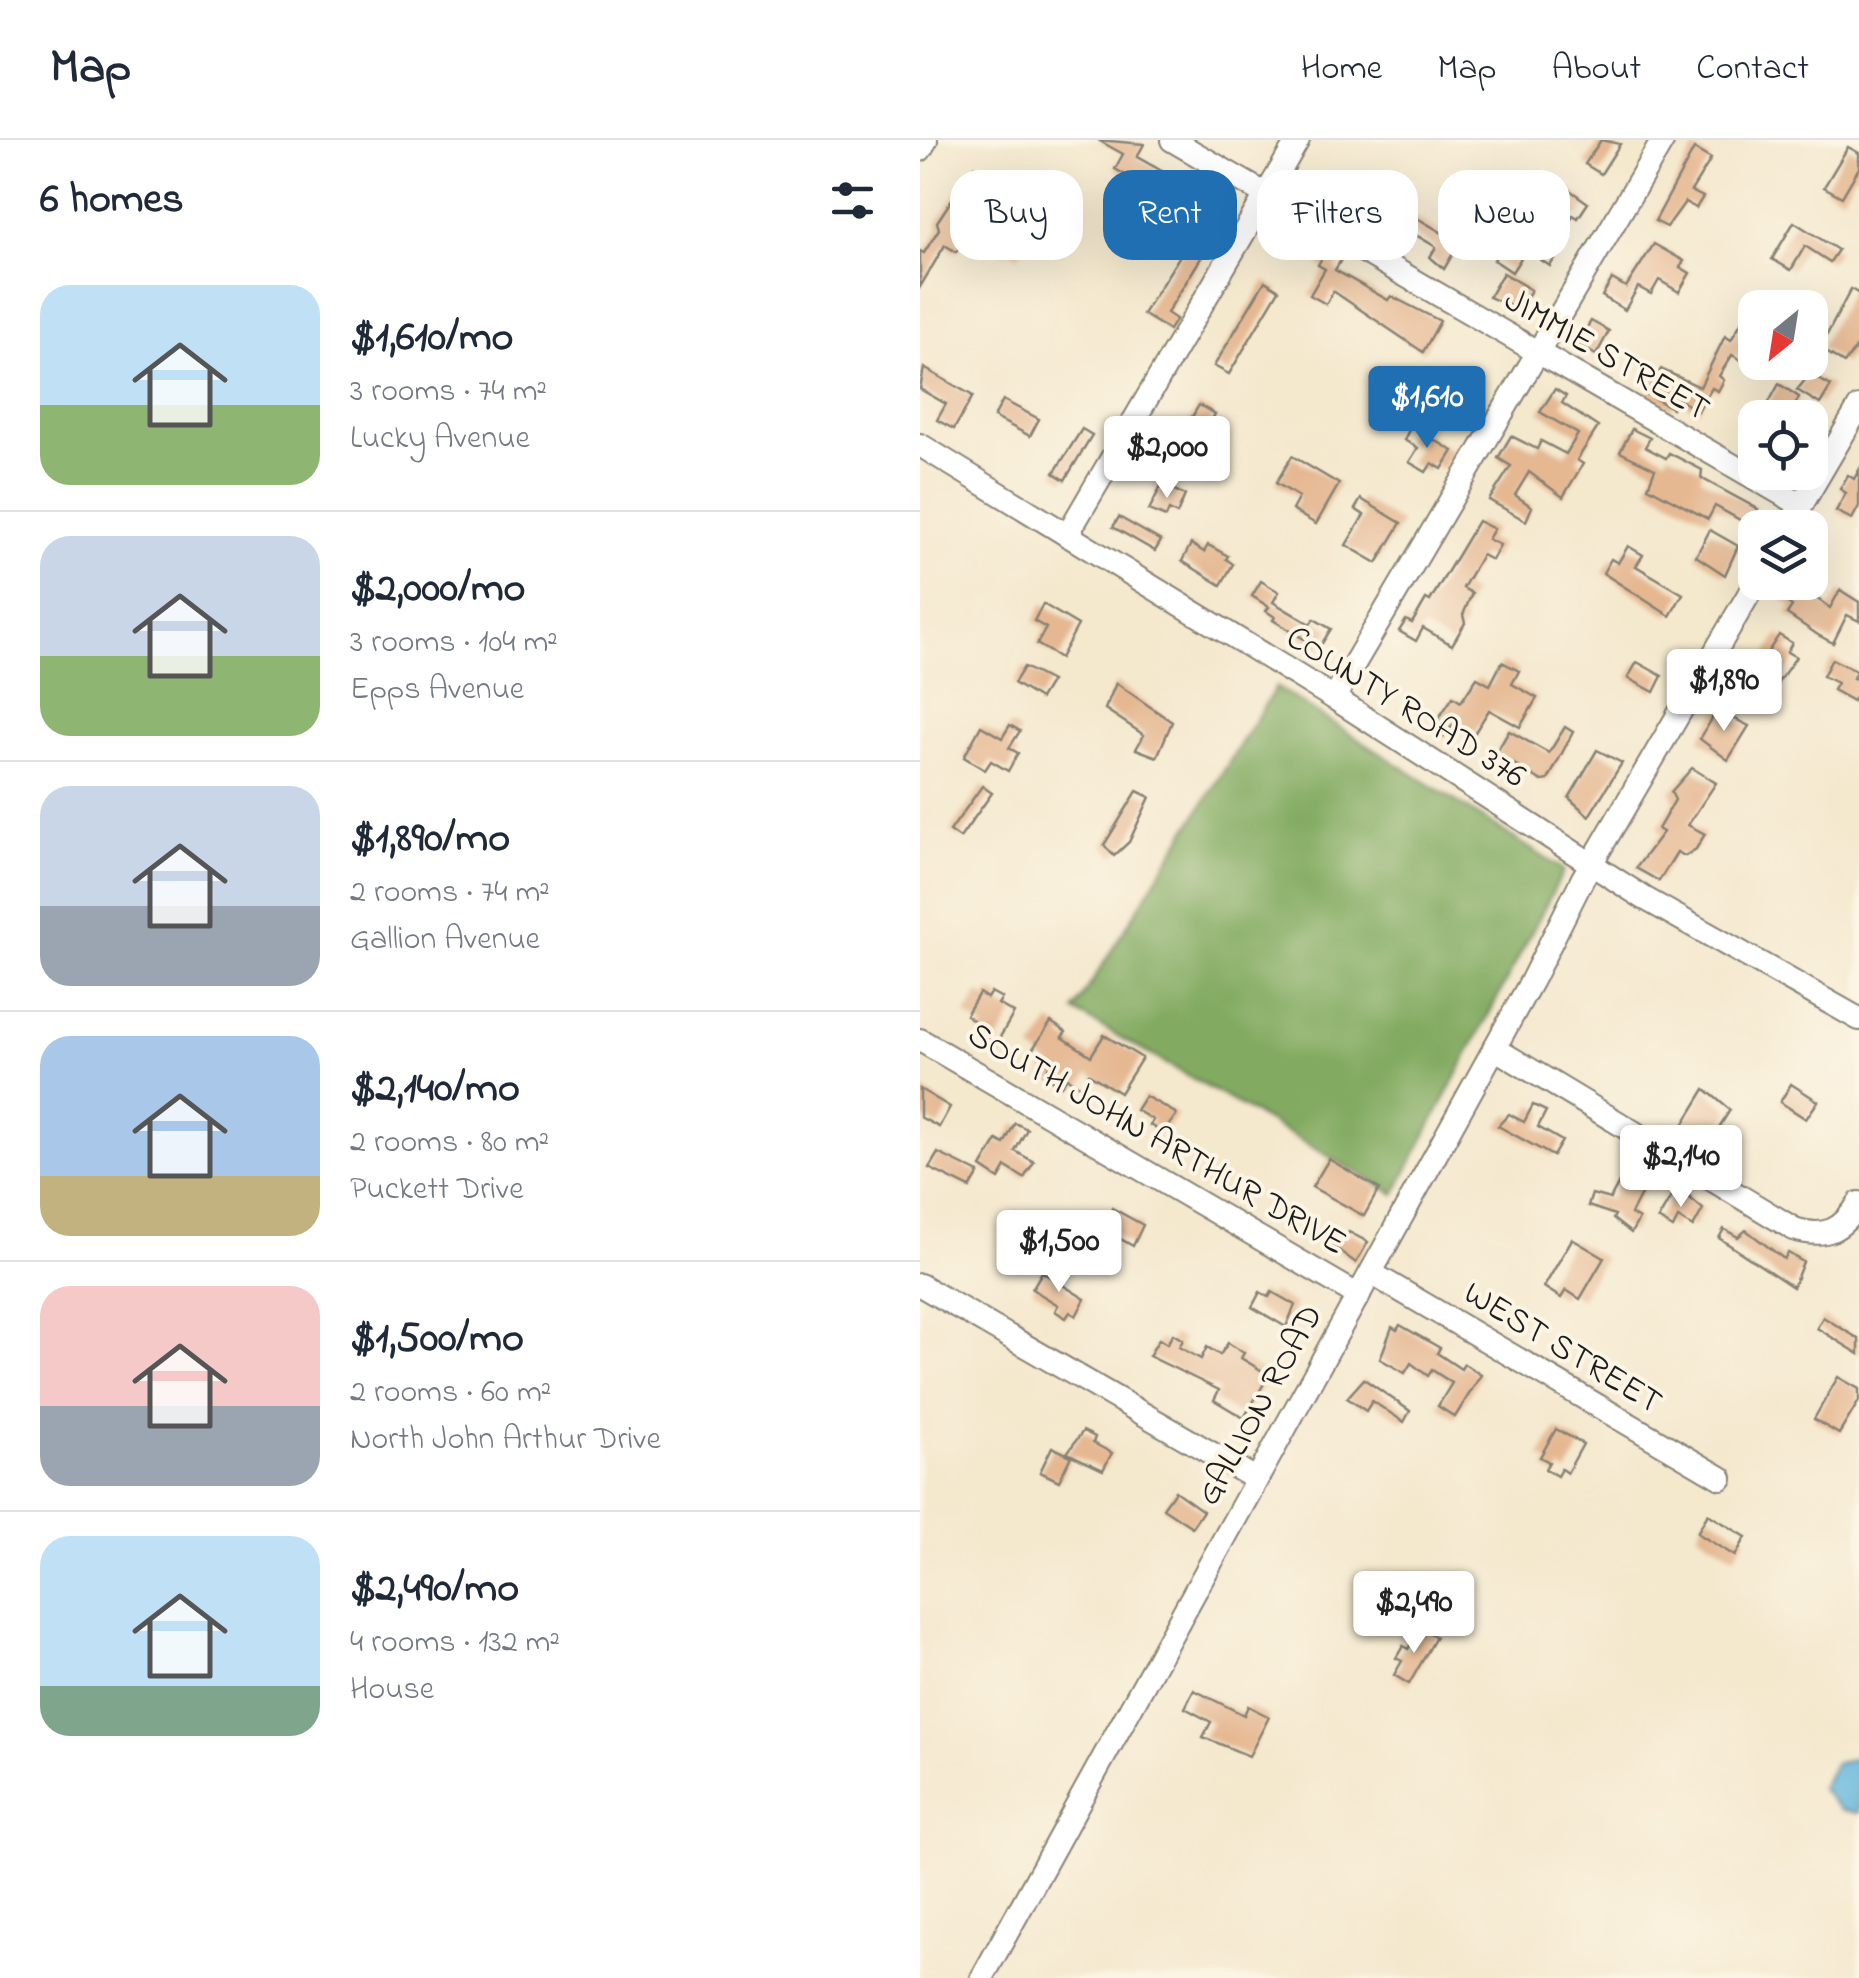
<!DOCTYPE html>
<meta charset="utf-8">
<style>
:root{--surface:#fff;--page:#f6f6f7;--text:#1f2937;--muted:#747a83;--line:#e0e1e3;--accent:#1f6fb2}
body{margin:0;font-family:"Indie Flower",sans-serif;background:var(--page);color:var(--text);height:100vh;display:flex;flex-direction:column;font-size:38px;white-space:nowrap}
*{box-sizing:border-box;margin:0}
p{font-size:32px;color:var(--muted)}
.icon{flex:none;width:55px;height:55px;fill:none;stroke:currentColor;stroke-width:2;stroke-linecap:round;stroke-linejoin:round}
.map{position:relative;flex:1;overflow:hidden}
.sheet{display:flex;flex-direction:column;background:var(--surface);width:920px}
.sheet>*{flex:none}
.hud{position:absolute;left:30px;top:30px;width:758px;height:90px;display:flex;gap:20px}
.needle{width:65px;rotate:210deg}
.buttons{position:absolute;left:818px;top:150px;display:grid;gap:20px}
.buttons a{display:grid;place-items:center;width:90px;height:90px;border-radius:20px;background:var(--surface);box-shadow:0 10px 40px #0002;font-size:50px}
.price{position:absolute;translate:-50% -85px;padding:0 22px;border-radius:10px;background:#fff;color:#222;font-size:32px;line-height:65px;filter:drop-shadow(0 2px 5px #0008)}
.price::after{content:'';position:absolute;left:50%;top:60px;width:30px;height:22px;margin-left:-15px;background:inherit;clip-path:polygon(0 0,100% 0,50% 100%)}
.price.on{background:var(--accent);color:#fff}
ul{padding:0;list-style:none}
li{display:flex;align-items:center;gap:30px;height:250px;padding:0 40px}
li+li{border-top:2px solid var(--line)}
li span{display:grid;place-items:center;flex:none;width:280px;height:200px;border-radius:30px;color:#555}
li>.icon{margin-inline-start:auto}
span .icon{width:120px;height:120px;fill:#fffc;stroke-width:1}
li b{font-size:42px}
h2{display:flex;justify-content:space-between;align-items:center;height:120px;padding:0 40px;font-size:42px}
.pill{padding:0 35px;border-radius:30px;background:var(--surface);box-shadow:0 10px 40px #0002;font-size:35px;line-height:90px}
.pill.on{background:var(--accent);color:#fff}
header{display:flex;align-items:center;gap:60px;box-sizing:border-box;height:140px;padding:0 50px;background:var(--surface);border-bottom:2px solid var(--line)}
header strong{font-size:48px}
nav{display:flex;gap:55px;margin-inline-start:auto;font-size:35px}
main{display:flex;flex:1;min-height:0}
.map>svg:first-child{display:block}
.forest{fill:#82aa61;stroke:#4f633e;stroke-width:2.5}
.water{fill:#5eb4db;stroke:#3d687c;stroke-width:2.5}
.building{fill:#e5b892}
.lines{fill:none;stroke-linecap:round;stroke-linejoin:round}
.minor-casing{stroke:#888274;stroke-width:26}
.minor{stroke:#fff;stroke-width:22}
.labels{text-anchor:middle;stroke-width:8;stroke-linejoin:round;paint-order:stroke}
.street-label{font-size:35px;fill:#1c1c1c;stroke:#fcf5e5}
</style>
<header>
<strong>Map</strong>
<nav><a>Home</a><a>Map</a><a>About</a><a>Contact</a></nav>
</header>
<main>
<section class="sheet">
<h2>6 homes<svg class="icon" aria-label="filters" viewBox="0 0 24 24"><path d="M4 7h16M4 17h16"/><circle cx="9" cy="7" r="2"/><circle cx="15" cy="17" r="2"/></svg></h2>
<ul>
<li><span style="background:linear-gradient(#bfe0f5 60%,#8fb573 0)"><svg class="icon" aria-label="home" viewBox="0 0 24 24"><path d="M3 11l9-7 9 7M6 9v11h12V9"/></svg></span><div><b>$1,610/mo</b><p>3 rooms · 74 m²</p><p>Lucky Avenue</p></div></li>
<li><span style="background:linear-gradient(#c9d6e8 60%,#8fb573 0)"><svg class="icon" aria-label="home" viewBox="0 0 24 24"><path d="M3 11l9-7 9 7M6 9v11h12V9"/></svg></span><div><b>$2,000/mo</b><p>3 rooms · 104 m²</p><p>Epps Avenue</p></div></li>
<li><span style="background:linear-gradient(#c9d6e8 60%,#9aa5b1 0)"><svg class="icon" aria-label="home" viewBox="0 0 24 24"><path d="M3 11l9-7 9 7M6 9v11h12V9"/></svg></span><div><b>$1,890/mo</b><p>2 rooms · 74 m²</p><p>Gallion Avenue</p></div></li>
<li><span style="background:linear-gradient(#a9c7e8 70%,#c2b280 0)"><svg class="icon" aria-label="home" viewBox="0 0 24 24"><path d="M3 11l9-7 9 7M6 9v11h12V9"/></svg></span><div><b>$2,140/mo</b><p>2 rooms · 80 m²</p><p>Puckett Drive</p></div></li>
<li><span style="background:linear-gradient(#f6c9c9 60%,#9aa5b1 0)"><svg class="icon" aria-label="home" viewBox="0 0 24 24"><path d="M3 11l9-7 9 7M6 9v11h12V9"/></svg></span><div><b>$1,500/mo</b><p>2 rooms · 60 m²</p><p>North John Arthur Drive</p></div></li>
<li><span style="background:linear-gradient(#bfe0f5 75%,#7fa58c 0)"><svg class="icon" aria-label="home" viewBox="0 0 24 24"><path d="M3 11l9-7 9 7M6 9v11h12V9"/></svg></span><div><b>$2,490/mo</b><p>4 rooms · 132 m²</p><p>House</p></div></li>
</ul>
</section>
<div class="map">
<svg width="939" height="1838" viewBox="0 0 939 1838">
<rect width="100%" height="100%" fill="#fcf5e5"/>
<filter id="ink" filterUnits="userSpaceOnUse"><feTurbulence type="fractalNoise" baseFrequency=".01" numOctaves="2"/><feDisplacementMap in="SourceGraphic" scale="20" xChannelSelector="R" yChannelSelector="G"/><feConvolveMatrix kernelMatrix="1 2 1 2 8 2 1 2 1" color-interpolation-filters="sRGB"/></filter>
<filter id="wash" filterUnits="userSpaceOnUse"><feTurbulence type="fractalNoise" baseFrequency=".0048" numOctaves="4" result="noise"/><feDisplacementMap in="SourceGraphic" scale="40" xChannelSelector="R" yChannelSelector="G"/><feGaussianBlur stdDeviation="2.25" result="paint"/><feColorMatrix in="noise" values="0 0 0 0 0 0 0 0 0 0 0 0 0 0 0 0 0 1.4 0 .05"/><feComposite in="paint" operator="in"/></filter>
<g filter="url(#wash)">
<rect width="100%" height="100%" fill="#f4e8cd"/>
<path class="forest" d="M356,547l288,183 -169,324 -321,-183z"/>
<path class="water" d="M939,1617v56l-18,-3 -20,-21 13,-25z"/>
<g id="blocks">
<g class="building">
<path d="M178,0l46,4 -7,13 32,18 -11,18 -43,-24 8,-15z"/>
<path d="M681,0l19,4 -19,30 -16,-10z"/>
<path d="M928,7l11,6v15l-17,29 -18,-10z"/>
<path d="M774,9l17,10 -20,32 12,6 -7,11 -11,-6 -18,25 -12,-6z"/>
<path d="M54,26l19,12 -14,21 5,7 45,32 -11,18 -11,-6 -2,4 -33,-23 -16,21 -11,-7 -25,42v-36l4,2 15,-24 -2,-7z"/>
<path d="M630,36l38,27 -10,15 -5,-3 -17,28 6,4 -12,19 -24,-16 -14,22 -18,-12 7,-11 -27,-16 24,-42 14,8 -18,31 28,18 12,-19 7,4 14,-25 -16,-13z"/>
<path d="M447,48l92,55 -15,26 -14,-12 6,-10 -22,-13 -9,13 -31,-23 -4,6 -21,-12z"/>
<path d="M874,82l44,28 -8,12 -25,-16 -14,24 -19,-11z"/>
<path d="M273,95l16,10 -42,68 9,6 -7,11 -26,-16z"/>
<path d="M734,104l30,17 -4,6 10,6 -11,19 -20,-12 -8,14 -13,-7 -13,23 -23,-14 10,-17 14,8z"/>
<path d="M405,112l16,8 -6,10 53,30 3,-4 49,25 -17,31 -90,-61 -7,13 -16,-9 15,-26 -7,-4z"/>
<path d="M583,133l28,17 -12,20 -30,-13z"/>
<path d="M345,141l14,9 -50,84 -15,-8z"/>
<path d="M931,149l8,5v50l-15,19 -24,-15z"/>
<path d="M838,154l23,14h-26v14l-13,23 6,4 -7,11 -9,-5 -13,21 5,4 -6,11 -6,-3 -14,23 -20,-12 -6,9 -25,-14 14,-25 39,18 25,-51 6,4z"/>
<path d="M671,181l18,10 -13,24 -19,-11z"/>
<path d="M4,228l49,28 -19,33 -17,-9 9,-16 -26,-15z"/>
<path d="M890,234l21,12 -11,18 -23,-14z"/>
<path d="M859,244l20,13 -10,21 -26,-5z"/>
<path d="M635,249l11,7 -4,7 36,24 -21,33 6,4 -20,33 -34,-25 -14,23 17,12 -6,14 -37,-21 22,-34 -13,-8 13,-22 26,13 4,-8 25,13 12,-20 -38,-22z"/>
<path d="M83,260l36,19 -9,17 -36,-19z"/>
<path d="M279,265l16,9 -20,35 -16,-10z"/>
<path d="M491,286l42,25 -11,18 -10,-6 -6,9 -17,-10 9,-14 -14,-8z"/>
<path d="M162,289l10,6 -27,45 -11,-7z"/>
<path d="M712,289l18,9 -5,9 21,11 3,-5 33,17 -1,8 57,31 -9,16 -34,-19 -7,13 -60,-32 7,-18 -35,-17z"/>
<path d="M372,316l47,28 -23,40 -24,-14 7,-13 -23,-14z"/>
<path d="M939,330v36l-7,13 -16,-8 10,-18 -6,-4 8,-14 6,4z"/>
<path d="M242,344l23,11 -8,19 -8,-4 -3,7 -17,-7z"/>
<path d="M441,359l40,24 -24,40 -31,-18 18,-30 -9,-6z"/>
<path d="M199,377l42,24 -6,10 -42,-24z"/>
<path d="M558,381l16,8 -6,10 12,6 -8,15 -10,-5 -19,33 9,5 -9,22 2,8 -13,22 -29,-17 -7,13 -17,-10 7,-11 6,3 14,-24 4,2z"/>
<path d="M790,390l28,16 -13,29 -29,-19z"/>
<path d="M271,404l13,8 4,-7 20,11 -2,3 7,5 -12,21 -39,-24z"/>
<path d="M708,406l15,9 -7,11 47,28 -13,22 -67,-43 8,-14 7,4z"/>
<path d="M341,441l18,11 -6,10 37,22 4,-5 17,10 -12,19 -46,-28 2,-3 -9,-6 3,-4 -17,-11z"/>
<path d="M874,442l36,26 10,-18 19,12v19l-12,-6 -14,28 -15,-8 -31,-21 5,-8 -15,-11 7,-11 5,3z"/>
<path d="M123,464l35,21 -18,33 -23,-14 9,-16 -12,-7z"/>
<path d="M859,495l13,8 -5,9 9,5 -31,44 -20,-14z"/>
<path d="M912,519l24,12 -3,7 6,3v9l-6,11 -20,-11 4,-7 -14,-7z"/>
<path d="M582,522l17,9 -7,13 25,14 -17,29 -31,-17 -17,27 -19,-12 -9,12 -12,-9 21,-31 8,5 16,-24 13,7z"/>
<path d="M717,522l25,14 -8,16 -26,-14z"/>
<path d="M104,527l27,14 -11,18 -26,-16z"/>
<path d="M196,543l56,39 -15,35 -21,-8 8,-14 -39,-26z"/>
<path d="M797,570l32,16 -21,34 -28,-21z"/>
<path d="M90,585l10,6 -11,17 9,5 -10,18 -17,-10 -6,9 -21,-13 17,-31 21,12z"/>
<path d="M645,587l8,5 -25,48 -6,1 -46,-28 13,-22 40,22z"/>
<path d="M677,610l25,13 -33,53 -20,-18z"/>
<path d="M772,628l24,15 -28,42 17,9 -9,15 -11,7 -8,-4 -18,29 -23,-13 27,-36 -5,-3 17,-29 -4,-8z"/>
<path d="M62,646l10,7 -32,45 -10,-7z"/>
<path d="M217,651l13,6 -21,45 -15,14 -10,-11z"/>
<path d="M71,852l11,6 -4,6 16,9 -18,31 -16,-10 4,-6 -18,-13 13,-22 8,5z"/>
<path d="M131,882l15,10 -4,5 29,19 13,-21 38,23 -22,35 -31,-19 -8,13 -14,-9 -6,8 -17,-11 6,-10 -18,-15z"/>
<path d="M871,944l27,17 -12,18 -26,-17z"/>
<path d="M0,949l30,18 -11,20 -19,-10z"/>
<path d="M785,949l25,21 -22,35 -28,-15z"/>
<path d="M225,956l32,18 -14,19 -13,-8 3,-5 -17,-10z"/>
<path d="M613,965l13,6 -8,16 24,14 -9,15 -55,-30 11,-12 15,8z"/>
<path d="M95,983l12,6 -12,22 19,11 -10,16 -18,-11 -7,12 -18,-12 16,-27 7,4z"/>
<path d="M18,1013l41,20 -9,15 -41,-20z"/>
<path d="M409,1019l50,30 -15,27 -52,-29z"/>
<path d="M710,1023l21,12 -20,39 8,5 -8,14 -18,-14 2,-4 -27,-9 4,-12 18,5z"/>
<path d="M757,1047l26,22 -10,18 -15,-9 -5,10 -15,-9z"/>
<path d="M192,1068l31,17 -10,21 -45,-26 6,-10 14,8z"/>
<path d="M804,1089l14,8 8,-7 38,29 4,-6 15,9 -10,25 -74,-49z"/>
<path d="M429,1092l19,10 -12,21 -23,-17 5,-11 7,4z"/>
<path d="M652,1099l32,19 -24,41 -14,-9 -5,8 -17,-11z"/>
<path d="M122,1132l43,27 -9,17 -6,-4 -4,6 -11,-7 3,-6 -26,-16z"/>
<path d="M340,1152l9,5 3,-5 23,13 -9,22 -34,-20z"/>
<path d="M903,1177l36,22v15l-42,-26z"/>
<path d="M480,1185l40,23 -3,5 24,16 3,-5 17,11 -26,42 -17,-11 14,-23 -20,-13 -4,6 -17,-13 -6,10 -25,-14 12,-32 5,3z"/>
<path d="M253,1194l10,6 -4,7 22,12 6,-12 13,8 8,-12 16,10 -3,5 28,17 -25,43 -30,-18 5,-10 -70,-34 10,-17 8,5z"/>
<path d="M918,1237l21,12v12l-20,33 -25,-15z"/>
<path d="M444,1239l46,32 -6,11 -32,-21 -6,10 -19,-13z"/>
<path d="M636,1289l27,15 -16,29 -6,-4 -4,7 -12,-7 4,-7 -9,-5z"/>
<path d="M163,1291l12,6 -2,6 19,10 -9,17 -36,-17z"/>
<path d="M132,1307l19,9 -12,25 -19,-9z"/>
<path d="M255,1351l28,20 -11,16 -29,-19z"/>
<path d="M788,1374l38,23 -11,19 -38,-23z"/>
<path d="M500,1488l16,9 -27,47 -15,-9 8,-14 -6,-3 7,-12 5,3z"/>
<path d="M274,1550l50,25 4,-9 21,11 -20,39 -46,-19 8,-15 -26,-14z"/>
</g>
</g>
</g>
<g filter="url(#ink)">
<use href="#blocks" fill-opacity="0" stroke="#888274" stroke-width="2.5"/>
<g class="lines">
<defs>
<g id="minor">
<path d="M252,0l629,365"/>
<path d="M0,10l6,-10"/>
<path d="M0,305l414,253 310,200 215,121"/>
<path d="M868,388l71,-121"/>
<path d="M147,395l231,-395"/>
<path d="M414,558l329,-558"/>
<path d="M0,900l439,256"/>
<path d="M574,908l300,181c32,10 48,1 65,-26"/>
<path d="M451,1133l350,205"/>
<path d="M0,1145l336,194"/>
<path d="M62,1838l550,-998 51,-102 173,-296"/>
</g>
</defs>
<use href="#minor" class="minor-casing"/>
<use href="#minor" class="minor"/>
</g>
</g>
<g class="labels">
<g class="street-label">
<text transform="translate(688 213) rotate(30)" y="12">JIMMIE STREET</text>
<text transform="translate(487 565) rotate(32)" y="12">COUNTY ROAD 376</text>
<text transform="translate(238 997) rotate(30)" y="12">SOUTH JOHN ARTHUR DRIVE</text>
<text transform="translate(644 1206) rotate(31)" y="12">WEST STREET</text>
<text transform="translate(338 1264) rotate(-61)" y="12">GALLION ROAD</text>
</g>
</g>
</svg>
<div class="buttons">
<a><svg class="needle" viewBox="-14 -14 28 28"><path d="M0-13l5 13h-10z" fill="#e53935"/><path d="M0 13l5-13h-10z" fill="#747a83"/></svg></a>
<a><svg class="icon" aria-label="locate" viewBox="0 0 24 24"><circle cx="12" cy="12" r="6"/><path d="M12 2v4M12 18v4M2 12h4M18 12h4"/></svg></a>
<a><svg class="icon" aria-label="layers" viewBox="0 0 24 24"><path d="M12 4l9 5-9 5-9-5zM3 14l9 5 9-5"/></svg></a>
</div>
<b class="price on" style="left:507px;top:311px">$1,610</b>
<b class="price" style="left:247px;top:361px">$2,000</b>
<b class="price" style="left:804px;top:594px">$1,890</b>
<b class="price" style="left:761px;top:1070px">$2,140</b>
<b class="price" style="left:139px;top:1155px">$1,500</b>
<b class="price" style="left:494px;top:1516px">$2,490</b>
<div class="hud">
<a class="pill">Buy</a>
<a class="pill on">Rent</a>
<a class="pill">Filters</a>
<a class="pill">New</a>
</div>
</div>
</main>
